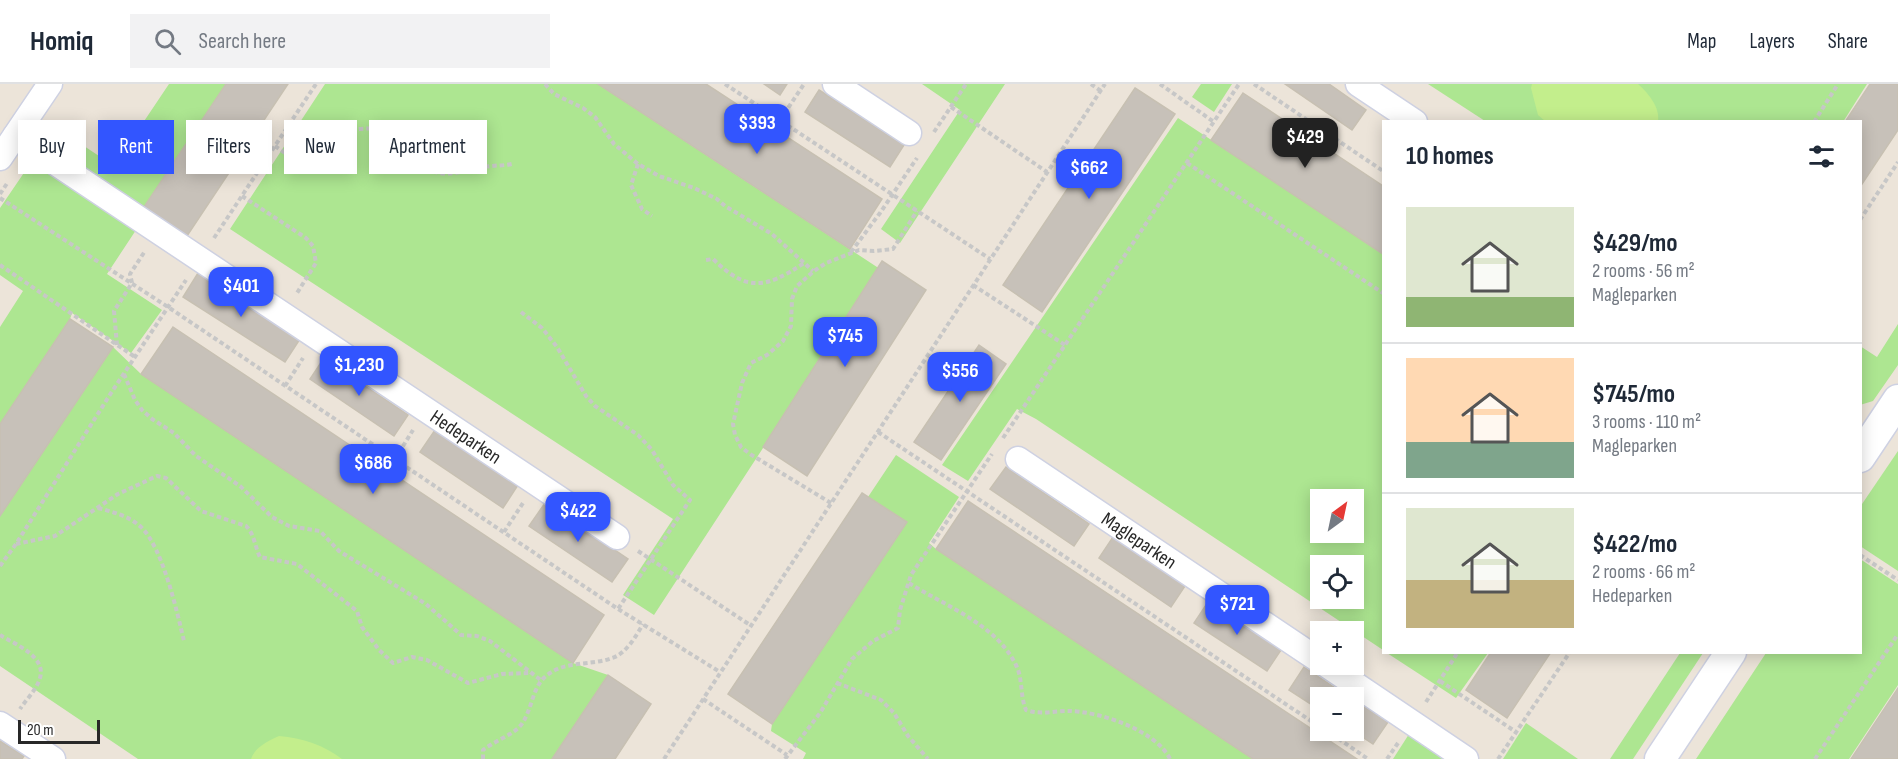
<!DOCTYPE html>
<meta charset="utf-8">
<style>
:root{--surface:#fff;--page:#f2f2f3;--text:#1f2937;--muted:#747a83;--line:#e0e1e3;--accent:#3255ff}
body{margin:0;font-family:"Sofia Sans Condensed",sans-serif;background:var(--page);color:var(--text);height:100vh;display:flex;flex-direction:column;font-size:22px;white-space:nowrap}
*{box-sizing:border-box;margin:0}
p{font-size:20px;color:var(--muted)}
.icon{flex:none;width:33px;height:33px;fill:none;stroke:currentColor;stroke-width:2;stroke-linecap:round;stroke-linejoin:round}
.map{position:relative;flex:1;overflow:hidden}
.side{position:absolute;left:1382px;top:36px;width:480px;height:534px;display:flex;flex-direction:column;background:var(--surface);border-radius:0px;box-shadow:0 3px 15px #0003}
.side>*{flex:none}
.banner{position:absolute;left:18px;top:36px;width:570px;height:54px;display:flex;gap:12px}
.needle{width:39px;rotate:33deg}
.buttons{position:absolute;left:1310px;top:405px;display:grid;gap:12px}
.buttons a{display:grid;place-items:center;width:54px;height:54px;border-radius:0px;background:var(--surface);box-shadow:0 3px 15px #0003;font-size:30px}
.scale{position:absolute;left:18px;bottom:15px;width:82px;box-sizing:border-box;padding-left:6px;border:3px solid #282828;border-top:0;font-size:16px;line-height:21px;white-space:nowrap;color:#282828;-webkit-text-stroke:4px #fff;paint-order:stroke}
.price{position:absolute;translate:-50% -51px;padding:0 14px;border-radius:12px;background:var(--accent);color:#fff;font-size:20px;line-height:39px;filter:drop-shadow(0 2px 3px #0008)}
.price::after{content:'';position:absolute;left:50%;top:36px;width:18px;height:14px;margin-left:-9px;background:inherit;clip-path:polygon(0 0,100% 0,50% 100%)}
.price.active{background:#222;color:#fff}
ul{padding:0;list-style:none}
li{display:flex;align-items:center;gap:18px;height:150px;padding:0 24px}
li+li{border-top:2px solid var(--line)}
li span{display:grid;place-items:center;flex:none;width:168px;height:120px;border-radius:0px;color:#555}
li>.icon{margin-inline-start:auto}
span .icon{width:72px;height:72px;fill:#fffc;stroke-width:1}
li b{font-size:26px}
h2{display:flex;justify-content:space-between;align-items:center;height:72px;padding:0 24px;font-size:26px}
.chip{padding:0 21px;border-radius:0px;background:var(--surface);box-shadow:0 3px 15px #0003;font-size:21px;line-height:54px}
.chip.active{background:var(--accent);color:#fff}
header{display:flex;align-items:center;gap:36px;box-sizing:border-box;height:84px;padding:0 30px;background:var(--surface);border-bottom:2px solid var(--line)}
header strong{font-size:28px}
nav{display:flex;gap:33px;margin-inline-start:auto;font-size:21px}
.search{width:420px;height:54px;background:var(--page);display:flex;align-items:center;gap:15px;box-sizing:border-box;padding:0 21px;border-radius:0px;color:var(--muted);font-size:22px}
.map>svg:first-child{display:block}
.green{fill:#ade691;fill-rule:evenodd}
.pitch{fill:#c3ee8c}
.building{fill:#c7c1b9;stroke:#c7c0b2;stroke-width:1.5}
.lines{fill:none;stroke-linecap:round;stroke-linejoin:round}
.minor-casing{stroke:#ced1e2;stroke-width:27}
.tertiary-casing{stroke:#ced1e2;stroke-width:33}
.path{stroke:#c7c7c7;stroke-width:4;stroke-dasharray:4.5 3;stroke-linecap:butt}
.minor{stroke:#fff;stroke-width:24}
.tertiary{stroke:#fff;stroke-width:30}
.labels{text-anchor:middle;stroke-width:5;stroke-linejoin:round;paint-order:stroke}
.street-label{font-size:20px;fill:#282828;stroke:#fff}
</style>
<header>
<strong>Homiq</strong>
<div class="search"><svg class="icon" aria-label="search" viewBox="0 0 24 24"><circle cx="10" cy="10" r="6"/><path d="M15 15l6 6"/></svg>Search here</div>
<nav><a>Map</a><a>Layers</a><a>Share</a></nav>
</header>
<div class="map">
<svg width="1898" height="675" viewBox="0 0 1898 675">
<rect width="100%" height="100%" fill="#ece4d9"/>
<g class="green">
<path d="M169,0h57l-82,123 -88,-58 10,-15 48,32z"/>
<path d="M325,0h273l282,185 -226,346 -31,-20 50,-76 -443,-290z"/>
<path d="M922,0h83l-105,159 -19,-14 79,-119z"/>
<path d="M1201,0h31l-18,28 -22,-15z"/>
<path d="M1428,0h439l-24,38 -358,-1z"/>
<path d="M1178,34l205,135v397l-347,-231 -19,-10 -49,72 -26,-16zM1320,416h33v32h-33zM1320,482h33v32h-33z"/>
<path d="M32,77l104,69 -29,44 55,36 -31,43 -59,-40 -2,6 -70,105v-97l23,-36 -23,-16v-67z"/>
<path d="M1898,240v41l-25,36 -13,4v-59l17,11z"/>
<path d="M113,263l28,27 432,289 35,12 -56,84h-414l-138,-93v-150z"/>
<path d="M1898,367v120l-38,-25v-39z"/>
<path d="M896,371l63,42 -30,46 7,6 317,210h-450l3,-6 -35,-22 1,-7 134,-202 -38,-25z"/>
<path d="M1860,475l38,25v101l-49,74h-153l70,-106 94,-1z"/>
<path d="M1387,569l101,-1v1l-32,45z"/>
<path d="M1680,569h23l-70,106h-23z"/>
<path d="M1526,639l52,36h-75z"/>
<path d="M1411,647l42,28h-60z"/>
</g>
<g class="pitch">
<path d="M1532,0h106c10,9 22,23 20,37h-113l-7,-6 -7,-27z"/>
<path d="M279,652c24,2 44,9 63,23h-91c4,-12 17,-18 28,-23z"/>
</g>
<g class="building">
<path d="M226,0h62l-101,152 -43,-29z"/>
<path d="M598,0h108l176,115 -32,50z"/>
<path d="M764,0h23l-7,11z"/>
<path d="M1285,0h44l37,26 -14,20z"/>
<path d="M1870,0h28v46l-38,57v-65h-15z"/>
<path d="M1135,4l40,26 -133,198 -39,-27z"/>
<path d="M819,6l85,55 -14,22 -85,-55z"/>
<path d="M1243,9l140,93v68l-172,-114z"/>
<path d="M882,177l44,29 -119,186 -44,-29z"/>
<path d="M198,189l102,66 -15,23 -102,-65z"/>
<path d="M70,235l43,28 -113,169v-92z"/>
<path d="M173,243l431,288 -31,48 -432,-289z"/>
<path d="M979,261l27,19 -65,96 -27,-18z"/>
<path d="M324,274l84,57 -14,21 -84,-57z"/>
<path d="M435,346l83,55 -15,23 -83,-56z"/>
<path d="M1006,383l83,57 -15,22 -84,-57z"/>
<path d="M862,409l45,29 -135,202 -44,-30z"/>
<path d="M968,417l389,258h-104l-317,-210z"/>
<path d="M545,419l83,56 -16,23 -83,-56z"/>
<path d="M1113,453l72,49 -14,21 -72,-49z"/>
<path d="M1208,518l73,48 -14,21 -73,-48z"/>
<path d="M1491,568h60l-44,66 -41,-28z"/>
<path d="M1304,583l46,31h-30v12l-31,-20z"/>
<path d="M608,591l43,29 -36,55h-63z"/>
<path d="M1898,604v71h-47z"/>
<path d="M1353,615l35,23 -15,22 -21,-14z"/>
<path d="M0,657l24,15 -2,3h-22z"/>
</g>
<g class="lines">
<defs>
<g id="minor">
<path d="M835,0l74,49"/>
<path d="M1358,0l57,38"/>
<path id="s1" d="M15,52l602,401"/>
<path d="M0,74l50,-74"/>
<path id="s2" d="M1018,375l302,202"/>
<path d="M1325,580l141,95"/>
<path d="M0,640l53,35"/>
</g>
<g id="tertiary">
<path d="M1860,373l38,-57"/>
<path d="M1660,675l71,-107"/>
</g>
</defs>
<use href="#minor" class="minor-casing"/>
<use href="#tertiary" class="tertiary-casing"/>
<g class="path">
<path d="M545,0l9,10 29,14 12,9 19,27 24,20 21,12 35,12 23,11 8,7 47,28 41,37"/>
<path d="M725,0l265,175"/>
<path d="M1091,0l10,7"/>
<path d="M1160,0l54,38"/>
<path d="M1254,0l129,87"/>
<path d="M951,23l96,65"/>
<path d="M780,36l24,-36"/>
<path d="M1814,38l24,-38"/>
<path d="M934,48l32,-48"/>
<path d="M275,62l10,7c30,-11 86,-40 113,-14 12,11 21,28 37,33 17,5 33,-3 50,-5 9,-2 18,-1 27,-3"/>
<path d="M1187,79l196,130"/>
<path d="M638,80l-7,21 11,24 10,7"/>
<path d="M0,110l8,-12"/>
<path d="M242,112l64,42 7,8 3,17 -19,30"/>
<path d="M0,114l168,109 450,302 102,63"/>
<path d="M1860,136l38,-58"/>
<path d="M214,154l102,-154"/>
<path d="M851,168l29,-39 37,-55"/>
<path d="M706,176l7,-1c34,33 52,30 91,4"/>
<path d="M0,181l135,92"/>
<path d="M973,201l92,60"/>
<path d="M521,228l21,16 15,19 29,49 9,10 43,29 14,15 21,35 17,15 -72,109"/>
<path d="M117,261l-3,-34 18,-28 -2,-9 15,-23"/>
<path d="M124,290l11,26 7,10 10,9 22,14 22,23 44,30 32,31 17,9 31,5 19,20 87,53 35,31 16,1 13,5 52,40"/>
<path d="M285,302l18,-28"/>
<path d="M878,348l442,295"/>
<path d="M1003,354l236,-354"/>
<path d="M395,375l18,-29"/>
<path d="M831,419l-81,-49 -9,-7 -6,-12 -2,-11 9,-41 9,-20 16,-8 16,-14 8,-15 1,-27 5,-13 17,-15 12,-8 33,-13 15,1 19,-2 24,-38"/>
<path d="M98,424c15,4 31,8 43,19 22,21 36,85 43,114"/>
<path d="M504,448l19,-29"/>
<path d="M16,460l39,-8 63,-42 39,-18 9,2 35,33 45,15c8,7 9,21 14,31l37,7 60,47 5,16 17,23 14,13 19,-6 15,3 41,23 34,-9 28,-1"/>
<path d="M638,467l112,74"/>
<path d="M1860,471l38,25"/>
<path d="M0,482l16,-22 95,-151 75,-113"/>
<path d="M909,499c36,23 87,41 107,82 7,14 4,31 10,45 14,5 28,1 42,1 30,0 88,19 102,48"/>
<path d="M0,551c16,10 49,22 39,46 -4,10 -13,19 -19,28"/>
<path d="M1440,597l76,51"/>
<path d="M837,599l44,17 13,13 14,23 20,23"/>
<path d="M703,615l84,56"/>
<path d="M1426,618l32,-50"/>
<path d="M1326,646l42,29"/>
<path d="M483,675v-9c11,-9 30,-15 38,-25 11,-14 11,-38 25,-49 19,-16 45,-10 66,-18 14,-4 24,-22 31,-34"/>
<path d="M664,675l441,-675"/>
<path d="M785,675l35,-46 32,-54 21,-18 25,-13 2,-18 11,-35 81,-121"/>
<path d="M1387,675l11,-16"/>
<path d="M1498,675l72,-107"/>
<path d="M1815,675l83,-125"/>
</g>
<use href="#minor" class="minor"/>
<use href="#tertiary" class="tertiary"/>
</g>
<g class="labels">
<g class="street-label">
<text dy="7" stroke="none"><textPath href="#s1" startOffset="542">Hedeparken</textPath></text>
<text dy="7" stroke="none"><textPath href="#s2" startOffset="146">Magleparken</textPath></text>
</g>
</g>
</svg>
<div class="buttons">
<a><svg class="needle" viewBox="-14 -14 28 28"><path d="M0-13l5 13h-10z" fill="#e53935"/><path d="M0 13l5-13h-10z" fill="#747a83"/></svg></a>
<a><svg class="icon" aria-label="locate" viewBox="0 0 24 24"><circle cx="12" cy="12" r="6"/><path d="M12 2v4M12 18v4M2 12h4M18 12h4"/></svg></a>
<a>+</a>
<a>−</a>
</div>
<div class="scale">20 m</div>
<b class="price" style="left:757px;top:71px">$393</b>
<b class="price active" style="left:1305px;top:85px">$429</b>
<b class="price" style="left:1089px;top:116px">$662</b>
<b class="price" style="left:241px;top:234px">$401</b>
<b class="price" style="left:845px;top:284px">$745</b>
<b class="price" style="left:359px;top:313px">$1,230</b>
<b class="price" style="left:960px;top:319px">$556</b>
<b class="price" style="left:373px;top:411px">$686</b>
<b class="price" style="left:578px;top:459px">$422</b>
<b class="price" style="left:1237px;top:552px">$721</b>
<div class="banner">
<a class="chip">Buy</a>
<a class="chip active">Rent</a>
<a class="chip">Filters</a>
<a class="chip">New</a>
<a class="chip">Apartment</a>
</div>
<section class="side">
<h2>10 homes<svg class="icon" aria-label="filters" viewBox="0 0 24 24"><path d="M4 7h16M4 17h16"/><circle cx="9" cy="7" r="2"/><circle cx="15" cy="17" r="2"/></svg></h2>
<ul>
<li><span style="background:linear-gradient(#dfe7d0 75%,#8fb573 0)"><svg class="icon" aria-label="home" viewBox="0 0 24 24"><path d="M3 11l9-7 9 7M6 9v11h12V9"/></svg></span><div><b>$429/mo</b><p>2 rooms · 56 m²</p><p>Magleparken</p></div></li>
<li><span style="background:linear-gradient(#ffd9b3 70%,#7fa58c 0)"><svg class="icon" aria-label="home" viewBox="0 0 24 24"><path d="M3 11l9-7 9 7M6 9v11h12V9"/></svg></span><div><b>$745/mo</b><p>3 rooms · 110 m²</p><p>Magleparken</p></div></li>
<li><span style="background:linear-gradient(#dfe7d0 60%,#c2b280 0)"><svg class="icon" aria-label="home" viewBox="0 0 24 24"><path d="M3 11l9-7 9 7M6 9v11h12V9"/></svg></span><div><b>$422/mo</b><p>2 rooms · 66 m²</p><p>Hedeparken</p></div></li>
</ul>
</section>
</div>
